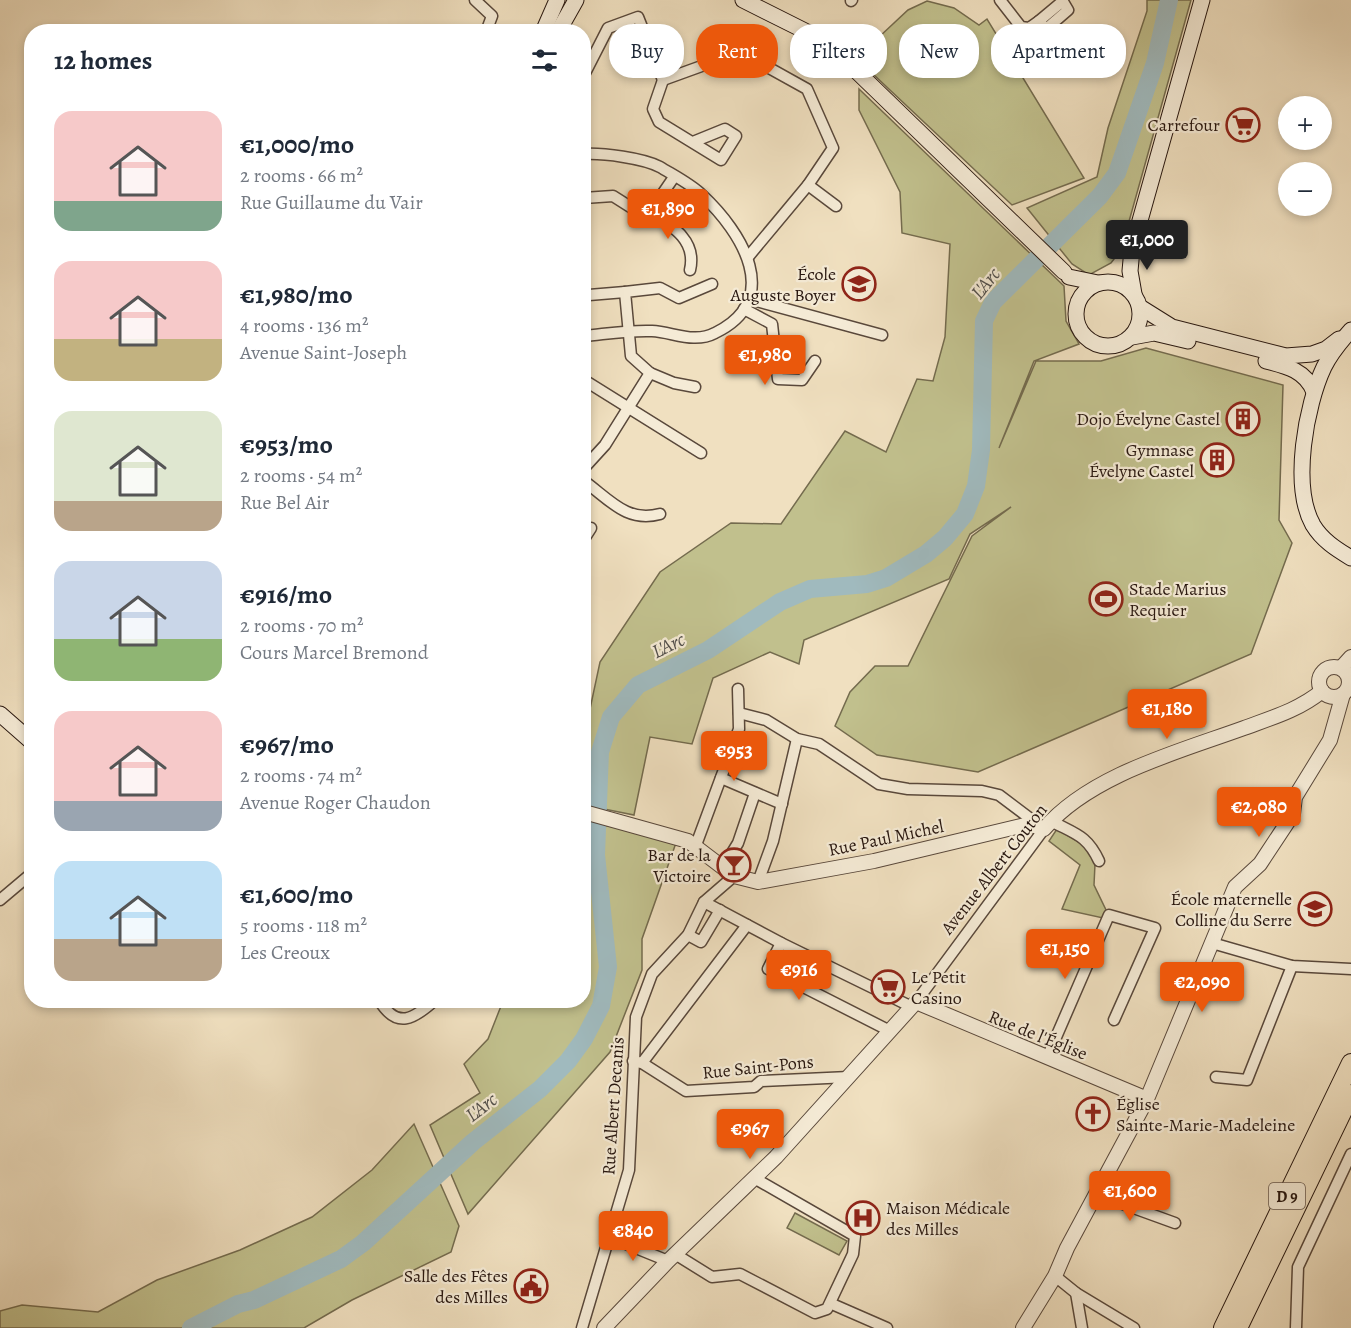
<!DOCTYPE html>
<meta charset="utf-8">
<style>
:root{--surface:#fff;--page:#f6f6f7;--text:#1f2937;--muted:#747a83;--accent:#ea580c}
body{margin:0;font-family:Alegreya,serif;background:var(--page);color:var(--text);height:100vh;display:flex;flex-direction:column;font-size:22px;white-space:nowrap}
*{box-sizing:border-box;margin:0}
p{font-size:20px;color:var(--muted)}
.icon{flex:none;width:33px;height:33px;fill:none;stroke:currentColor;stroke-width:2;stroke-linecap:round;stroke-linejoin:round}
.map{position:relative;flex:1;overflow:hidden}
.drawer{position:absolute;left:24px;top:24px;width:567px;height:984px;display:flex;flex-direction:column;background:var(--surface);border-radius:24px;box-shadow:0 3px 9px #0003}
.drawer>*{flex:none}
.hud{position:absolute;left:609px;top:24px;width:570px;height:54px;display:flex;gap:12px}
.controls{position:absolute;left:1278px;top:96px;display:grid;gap:12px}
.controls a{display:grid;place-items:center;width:54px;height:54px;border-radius:50%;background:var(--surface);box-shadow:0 3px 9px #0003;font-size:30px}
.price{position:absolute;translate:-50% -51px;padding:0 14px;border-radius:6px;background:var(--accent);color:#fff;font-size:20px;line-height:39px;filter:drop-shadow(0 2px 3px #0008)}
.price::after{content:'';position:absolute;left:50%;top:36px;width:18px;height:14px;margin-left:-9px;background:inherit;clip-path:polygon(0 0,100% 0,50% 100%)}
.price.selected{background:#222;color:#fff}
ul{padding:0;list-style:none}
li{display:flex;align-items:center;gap:18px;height:150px;padding:0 30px}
li span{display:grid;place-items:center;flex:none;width:168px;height:120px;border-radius:18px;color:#555}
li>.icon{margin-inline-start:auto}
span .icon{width:72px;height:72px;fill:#fffc;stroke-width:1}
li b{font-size:26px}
h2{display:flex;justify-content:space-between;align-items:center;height:72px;padding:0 30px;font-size:26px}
.pill{padding:0 21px;border-radius:24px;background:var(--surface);box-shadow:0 3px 9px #0003;font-size:21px;line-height:54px}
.pill.selected{background:var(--accent);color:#fff}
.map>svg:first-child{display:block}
.green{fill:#c1c08d;stroke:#746b4e;stroke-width:1.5}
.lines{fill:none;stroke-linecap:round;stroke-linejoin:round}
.river{stroke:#a0babe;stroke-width:18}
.minor-casing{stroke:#59483b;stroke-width:13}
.tertiary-casing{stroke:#59483b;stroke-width:16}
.secondary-casing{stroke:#27160f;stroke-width:17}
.trunk-casing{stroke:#27160f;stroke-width:20}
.minor{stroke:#f5ebd6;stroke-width:10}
.tertiary{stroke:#f5ebd6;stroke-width:14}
.secondary{stroke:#f5ebd6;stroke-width:15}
.trunk{stroke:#f0e0c0;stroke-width:18}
.labels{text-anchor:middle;stroke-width:4.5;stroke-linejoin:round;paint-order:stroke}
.shield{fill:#f5ebd6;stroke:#65564b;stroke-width:1.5}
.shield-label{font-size:16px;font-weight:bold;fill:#27160f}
.poi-label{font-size:18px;fill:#27160f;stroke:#f5ebd6;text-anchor:end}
.street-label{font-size:18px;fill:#27160f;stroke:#f5ebd6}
.water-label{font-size:20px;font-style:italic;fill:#514f4c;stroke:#f5ebd6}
</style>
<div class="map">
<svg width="1351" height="1328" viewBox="0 0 1351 1328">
<rect width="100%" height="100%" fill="#f0e0c0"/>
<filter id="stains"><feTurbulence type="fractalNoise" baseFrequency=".00333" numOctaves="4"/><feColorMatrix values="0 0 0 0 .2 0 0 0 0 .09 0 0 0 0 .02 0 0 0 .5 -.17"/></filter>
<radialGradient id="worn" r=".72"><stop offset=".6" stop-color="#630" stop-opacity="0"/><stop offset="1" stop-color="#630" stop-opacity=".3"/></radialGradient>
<g class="green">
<path d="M1147,0h44l-70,250 -10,13 -22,12 -17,-11 -45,-56 70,-31 11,-49 39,-117z"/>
<path d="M927,1l27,7 25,17 8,-6 97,159 -72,27 -139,-131 6,-19v-18l29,-27z"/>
<path d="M859,89l205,197 2,35 13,23 -45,17 -35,87 37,-87h65l45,-13 137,37 -4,135 13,23 -41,111 -273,118 -101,-17 -42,-29 15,-34 25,-26h33l64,-130 39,-29 -41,27 -21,45 -145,61 -5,24 -29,-12 -57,26 -21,66 -42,-7 -16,78 -50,-10v-68l16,-75 60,-90 71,-49 50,1 64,-93 41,21 31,-73 16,2 12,-44 5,-93 -48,-11 -2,-41 -41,-82z"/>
<path d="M584,821l93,19 -35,99v31l-32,82 -142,162 -38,-89 50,-32 -16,-29 24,-25 15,-38 81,-1z"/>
<path d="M1057,829l32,19 6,16 -1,21 13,27 -4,6 -41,-9 18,-44 -31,-24z"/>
<path d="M414,1124l45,102 -8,26 -99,48 -48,28h-304v-17l22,-6 76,7 59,-32 83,-30 72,-33 60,-47z"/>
<path d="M795,1213l52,28 -8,14 -52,-27z"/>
</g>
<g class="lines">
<path class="river" d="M191,1328l47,-24 16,-4 87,-41 22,-16 110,-101 67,-53 28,-28 16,-22 17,-33 7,-39 -12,-112 4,-103 11,-35 27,-32 70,-35 72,-48 30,-13 57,-5 19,-6 40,-24 19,-16 20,-24 11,-28 5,-36 3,-129 9,-19 107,-106 17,-23 38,-110 14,-63"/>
<defs>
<g id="minor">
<path d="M475,0l17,16 -6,16"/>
<path d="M1000,0l21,27 8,1 10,-7"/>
<path d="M1062,0l6,10 -22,19 -7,-8 24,-20"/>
<path d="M851,1l1,-1"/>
<path d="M720,39l15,10"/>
<path d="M584,75l24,-47 30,-11 25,63 58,-21 14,-10 72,40 26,59 -25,37 -60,72"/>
<path d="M663,80l-10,29 6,13 62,38 15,-24 -11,-7 -32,13"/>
<path d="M584,154c19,-1 59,4 76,13 13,8 31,17 42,28 40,37 82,105 13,138 -21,11 -42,-1 -63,-2 -23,-1 -46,3 -68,5"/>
<path d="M808,185l28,21"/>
<path d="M584,198l29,-2 30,19 7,-3 24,-35"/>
<path d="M650,212c22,14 47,28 40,58"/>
<path d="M584,293l5,2 36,-3"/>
<path d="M749,299l133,36"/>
<path d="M744,309l28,15 6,55 24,1 13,-19"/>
<path d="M650,373l24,10 21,4"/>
<path d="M584,380l117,73"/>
<path d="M584,468l21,-23 45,-72 -19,-17 -6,-64 35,-4 19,10 33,-14"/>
<path d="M584,481c26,19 43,42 76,33"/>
<path d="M584,539l7,-11"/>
<path d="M739,713l27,7 31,19 22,5 60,40 29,5 74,2 17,4 45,34 -128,173"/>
<path d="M721,778l61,26"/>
<path d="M1051,821c24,13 36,14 48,40"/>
<path d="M696,845l43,-116 -1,-40"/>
<path d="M724,866l14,-23 17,-50"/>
<path d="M758,882l15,-41 24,-102"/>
<path d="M0,900l32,-27"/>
<path d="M704,902l77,41 131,64"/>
<path d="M688,935l13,7 19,-32"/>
<path d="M781,943l-13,26 122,62"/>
<path d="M1212,943l80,23 59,3"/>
<path d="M379,1000c18,30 35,19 56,0"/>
<path d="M1047,1058l62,-143 46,13 -41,92"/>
<path d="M633,1061l9,2 44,28 68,-4 7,-6 88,-4"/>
<path d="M642,1063l105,-138"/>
<path d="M1216,1077l31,3 45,-114"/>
<path d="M1095,1194l80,29"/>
<path d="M609,1237l59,24"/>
<path d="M675,1254l37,23 28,-3 75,39 12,-4 26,-55 2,-18 -101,-58"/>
<path d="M1055,1276l21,17 58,35"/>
<path d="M1076,1293l6,35"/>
<path d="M832,1304l55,24"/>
<path d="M582,1328l47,-158 7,-153 16,-43 36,-39 16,-33 30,-26"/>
<path d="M1296,1328l2,-61 53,-113"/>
</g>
<g id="tertiary">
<circle cx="1334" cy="682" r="15"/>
<path d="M1341,668l10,-11"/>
<path d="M584,812l104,29 46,35 24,6 116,-21 155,-37 15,5c46,-54 134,-77 200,-101 27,-10 55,-18 78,-37"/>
<path d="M604,1328l64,-67 108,-104 140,-155 231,97"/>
<path d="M1023,1328l32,-52 12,-28 80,-149 88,-212 25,-23 33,-50 2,-17 35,-57 13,-46"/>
</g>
<g id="secondary">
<path d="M743,0l64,32 38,28 219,212"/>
<path d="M543,32l14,-32"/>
<path d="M558,32l18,-32"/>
<path d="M1069,277l29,6"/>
<circle cx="1108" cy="314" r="32"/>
<path d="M1134,294l-4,-23 2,-22 70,-249"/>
<path d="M1140,307l32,20 114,29 26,-2 14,-5 13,-10"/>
<path d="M1351,330c-10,11 -20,23 -27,37 -18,38 -33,119 -11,158 9,15 23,24 38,33"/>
<path d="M1132,337l22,-4 34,8"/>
<path d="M1266,361c21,5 40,10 48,31"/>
<path d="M0,714l32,28"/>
</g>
<g id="trunk">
<path d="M1223,1328l128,-265"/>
<path d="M1238,1328l113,-234"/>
</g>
</defs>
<use href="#minor" class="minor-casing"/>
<use href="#tertiary" class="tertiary-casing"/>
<use href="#secondary" class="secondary-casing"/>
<use href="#trunk" class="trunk-casing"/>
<use href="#minor" class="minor"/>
<use href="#tertiary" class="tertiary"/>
<use href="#secondary" class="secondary"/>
<use href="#trunk" class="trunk"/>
</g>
<defs>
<symbol id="supermarket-ring" viewBox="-11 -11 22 22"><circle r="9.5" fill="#f5ebd6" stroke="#8f2418" stroke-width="1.5"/><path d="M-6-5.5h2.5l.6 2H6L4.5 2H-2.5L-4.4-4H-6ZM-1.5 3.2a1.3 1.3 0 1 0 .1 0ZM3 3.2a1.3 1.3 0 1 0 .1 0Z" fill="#8f2418"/></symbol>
<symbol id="school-ring" viewBox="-11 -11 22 22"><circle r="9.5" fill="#f5ebd6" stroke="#8f2418" stroke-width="1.5"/><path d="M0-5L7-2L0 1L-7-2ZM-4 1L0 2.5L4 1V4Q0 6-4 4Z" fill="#8f2418"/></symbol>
<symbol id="building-ring" viewBox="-11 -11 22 22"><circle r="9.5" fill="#f5ebd6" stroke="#8f2418" stroke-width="1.5"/><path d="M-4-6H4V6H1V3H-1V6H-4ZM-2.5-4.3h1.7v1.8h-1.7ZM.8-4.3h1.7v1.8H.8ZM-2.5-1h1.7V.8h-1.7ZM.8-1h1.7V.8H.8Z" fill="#8f2418"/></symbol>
<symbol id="stadium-ring" viewBox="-11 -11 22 22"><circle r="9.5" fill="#f5ebd6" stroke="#8f2418" stroke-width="1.5"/><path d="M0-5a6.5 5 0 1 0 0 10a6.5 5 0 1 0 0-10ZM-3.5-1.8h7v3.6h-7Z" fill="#8f2418"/></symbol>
<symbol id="bar-ring" viewBox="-11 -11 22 22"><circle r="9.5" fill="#f5ebd6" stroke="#8f2418" stroke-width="1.5"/><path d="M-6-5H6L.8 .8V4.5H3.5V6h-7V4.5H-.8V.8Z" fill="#8f2418"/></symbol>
<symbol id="church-ring" viewBox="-11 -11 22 22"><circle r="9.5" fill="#f5ebd6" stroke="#8f2418" stroke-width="1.5"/><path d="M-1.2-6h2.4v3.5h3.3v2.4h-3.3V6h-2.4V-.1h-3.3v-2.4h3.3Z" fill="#8f2418"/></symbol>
<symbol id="hospital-ring" viewBox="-11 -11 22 22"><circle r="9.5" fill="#f5ebd6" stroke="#8f2418" stroke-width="1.5"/><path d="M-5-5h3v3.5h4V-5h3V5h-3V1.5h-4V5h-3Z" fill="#8f2418"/></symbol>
<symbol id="civic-ring" viewBox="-11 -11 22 22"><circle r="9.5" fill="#f5ebd6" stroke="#8f2418" stroke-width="1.5"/><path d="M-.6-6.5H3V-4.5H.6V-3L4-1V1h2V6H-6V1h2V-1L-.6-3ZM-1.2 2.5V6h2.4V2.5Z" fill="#8f2418"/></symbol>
</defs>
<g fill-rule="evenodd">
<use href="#supermarket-ring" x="1224" y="106" width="38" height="38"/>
<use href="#school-ring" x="840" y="265" width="38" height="38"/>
<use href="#building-ring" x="1224" y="400" width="38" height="38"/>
<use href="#building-ring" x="1198" y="441" width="38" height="38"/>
<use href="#stadium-ring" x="1087" y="580" width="38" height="38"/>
<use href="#bar-ring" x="715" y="846" width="38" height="38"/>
<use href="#school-ring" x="1296" y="890" width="38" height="38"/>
<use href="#supermarket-ring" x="869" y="968" width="38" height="38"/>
<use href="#church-ring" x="1074" y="1095" width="38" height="38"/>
<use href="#hospital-ring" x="844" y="1199" width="38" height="38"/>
<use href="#civic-ring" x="512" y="1267" width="38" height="38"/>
</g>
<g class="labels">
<rect class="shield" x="1269" y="1183" width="36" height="26" rx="4.5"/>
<g class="shield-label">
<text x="1287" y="1202">D 9</text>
</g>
<g class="poi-label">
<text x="1220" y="131">Carrefour</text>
<text x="836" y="280">École<tspan x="836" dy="21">Auguste Boyer</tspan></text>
<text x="1220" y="425">Dojo Évelyne Castel</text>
<text x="1194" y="456">Gymnase<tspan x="1194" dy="21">Évelyne Castel</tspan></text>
<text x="1129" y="595" text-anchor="start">Stade Marius<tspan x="1129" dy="21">Requier</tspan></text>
<text x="711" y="861">Bar de la<tspan x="711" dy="21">Victoire</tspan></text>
<text x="1292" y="905">École maternelle<tspan x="1292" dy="21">Colline du Serre</tspan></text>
<text x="911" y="983" text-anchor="start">Le Petit<tspan x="911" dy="21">Casino</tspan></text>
<text x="1116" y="1110" text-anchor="start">Église<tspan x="1116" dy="21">Sainte-Marie-Madeleine</tspan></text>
<text x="886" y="1214" text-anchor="start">Maison Médicale<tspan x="886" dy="21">des Milles</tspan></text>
<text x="508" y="1282">Salle des Fêtes<tspan x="508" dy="21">des Milles</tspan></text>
</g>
<g class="street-label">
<text transform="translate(886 838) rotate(-12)" y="6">Rue Paul Michel</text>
<text transform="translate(994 869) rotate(-52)" y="6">Avenue Albert Couton</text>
<text transform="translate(1038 1035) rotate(22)" y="6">Rue de l'Église</text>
<text transform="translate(758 1067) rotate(-6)" y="6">Rue Saint-Pons</text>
<text transform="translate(613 1106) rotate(-86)" y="6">Rue Albert Decanis</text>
</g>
<g class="water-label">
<text transform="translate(985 283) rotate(-51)" y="7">L'Arc</text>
<text transform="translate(668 645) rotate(-26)" y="7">L'Arc</text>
<text transform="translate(481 1107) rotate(-38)" y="7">L'Arc</text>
</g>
</g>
<rect width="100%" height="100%" filter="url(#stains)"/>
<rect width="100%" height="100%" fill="url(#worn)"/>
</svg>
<div class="controls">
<a>+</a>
<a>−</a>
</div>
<b class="price" style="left:668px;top:240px">€1,890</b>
<b class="price selected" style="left:1147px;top:271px">€1,000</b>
<b class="price" style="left:765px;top:386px">€1,980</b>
<b class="price" style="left:1167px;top:740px">€1,180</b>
<b class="price" style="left:734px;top:782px">€953</b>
<b class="price" style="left:1259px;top:838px">€2,080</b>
<b class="price" style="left:1065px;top:980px">€1,150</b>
<b class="price" style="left:799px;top:1001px">€916</b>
<b class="price" style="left:1202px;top:1013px">€2,090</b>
<b class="price" style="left:750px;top:1160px">€967</b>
<b class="price" style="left:1130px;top:1222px">€1,600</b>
<b class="price" style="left:633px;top:1262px">€840</b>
<div class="hud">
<a class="pill">Buy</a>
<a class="pill selected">Rent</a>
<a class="pill">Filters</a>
<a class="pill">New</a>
<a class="pill">Apartment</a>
</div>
<section class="drawer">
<h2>12 homes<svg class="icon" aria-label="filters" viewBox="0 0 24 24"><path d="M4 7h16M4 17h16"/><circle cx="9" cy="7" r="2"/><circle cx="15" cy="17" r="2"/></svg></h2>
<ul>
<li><span style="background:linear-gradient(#f6c9c9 75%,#7fa58c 0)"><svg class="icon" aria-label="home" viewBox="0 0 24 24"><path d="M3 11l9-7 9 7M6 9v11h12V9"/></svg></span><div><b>€1,000/mo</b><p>2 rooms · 66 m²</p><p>Rue Guillaume du Vair</p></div></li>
<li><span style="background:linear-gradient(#f6c9c9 65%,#c2b280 0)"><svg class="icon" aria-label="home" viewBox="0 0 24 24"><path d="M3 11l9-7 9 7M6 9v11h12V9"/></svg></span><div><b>€1,980/mo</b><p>4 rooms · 136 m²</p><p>Avenue Saint-Joseph</p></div></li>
<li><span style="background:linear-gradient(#dfe7d0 75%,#b9a48a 0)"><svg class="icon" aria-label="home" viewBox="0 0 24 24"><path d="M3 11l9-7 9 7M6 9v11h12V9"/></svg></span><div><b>€953/mo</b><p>2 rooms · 54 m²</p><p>Rue Bel Air</p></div></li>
<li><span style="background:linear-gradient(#c9d6e8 65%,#8fb573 0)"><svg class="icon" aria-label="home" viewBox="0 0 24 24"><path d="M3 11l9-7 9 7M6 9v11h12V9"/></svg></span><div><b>€916/mo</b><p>2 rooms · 70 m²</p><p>Cours Marcel Bremond</p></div></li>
<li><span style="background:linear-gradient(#f6c9c9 75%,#9aa5b1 0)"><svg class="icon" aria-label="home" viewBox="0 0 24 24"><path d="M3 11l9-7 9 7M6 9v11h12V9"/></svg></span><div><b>€967/mo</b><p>2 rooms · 74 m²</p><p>Avenue Roger Chaudon</p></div></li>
<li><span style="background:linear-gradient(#bfe0f5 65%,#b9a48a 0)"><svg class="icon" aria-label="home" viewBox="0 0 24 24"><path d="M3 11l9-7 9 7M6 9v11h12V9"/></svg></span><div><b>€1,600/mo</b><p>5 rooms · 118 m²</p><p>Les Creoux</p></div></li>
</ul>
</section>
</div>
